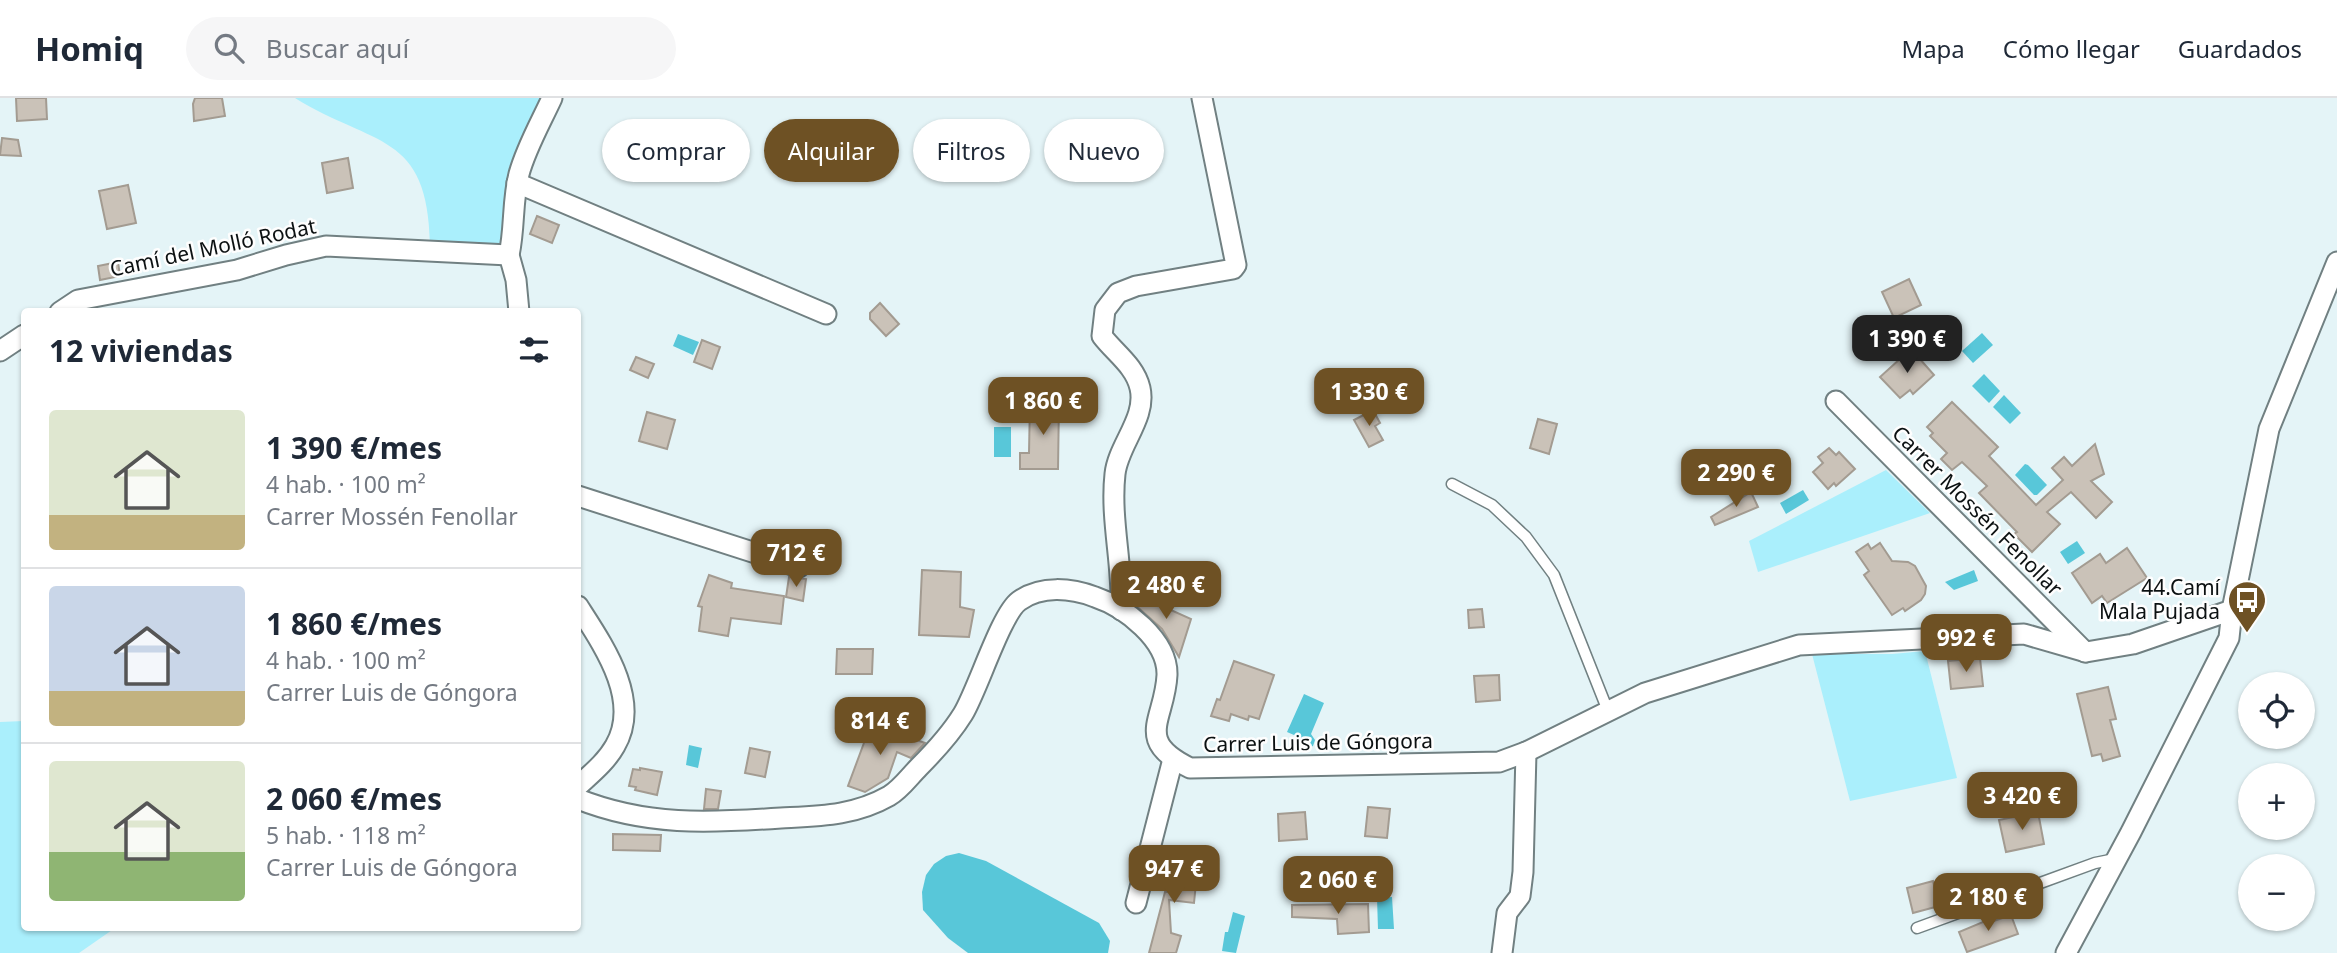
<!DOCTYPE html>
<html lang="es">
<meta charset="utf-8">
<style>
:root{--surface:#fff;--page:#f6f6f7;--text:#1f2937;--muted:#747a83;--line:#e0e1e3;--accent:#6e5124}
body{margin:0;font-family:"Noto Sans",sans-serif;background:var(--page);color:var(--text);height:100vh;display:flex;flex-direction:column;font-size:26px;white-space:nowrap}
*{box-sizing:border-box;margin:0}
p{font-size:23px;color:var(--muted)}
.icon{flex:none;width:38px;height:38px;fill:none;stroke:currentColor;stroke-width:2;stroke-linecap:round;stroke-linejoin:round}
.map{position:relative;flex:1;overflow:hidden}
.side{position:absolute;left:21px;top:210px;width:560px;height:623px;display:flex;flex-direction:column;background:var(--surface);border-radius:7px;box-shadow:0 2px 5px #0004}
.side>*{flex:none}
.top-card{position:absolute;left:602px;top:21px;width:665px;height:63px;display:flex;gap:14px}
.controls{position:absolute;left:2238px;top:574px;display:grid;gap:14px}
.controls a{display:grid;place-items:center;width:77px;height:77px;border-radius:50%;background:var(--surface);box-shadow:0 2px 5px #0004;font-size:35px}
.price{position:absolute;translate:-50% -60px;padding:0 16px;border-radius:14px;background:var(--accent);color:#fff;font-size:23px;line-height:46px;filter:drop-shadow(0 2px 4px #0008)}
.price::after{content:'';position:absolute;left:50%;top:42px;width:21px;height:16px;margin-left:-10px;background:inherit;clip-path:polygon(0 0,100% 0,50% 100%)}
.price.selected{background:#222;color:#fff}
ul{padding:0;list-style:none}
li{display:flex;align-items:center;gap:21px;height:175px;padding:0 28px}
li+li{border-top:2px solid var(--line)}
li span{display:grid;place-items:center;flex:none;width:196px;height:140px;border-radius:7px;color:#555}
li>.icon{margin-inline-start:auto}
span .icon{width:84px;height:84px;fill:#fffc;stroke-width:1}
li b{font-size:30px}
h2{display:flex;justify-content:space-between;align-items:center;height:84px;padding:0 28px;font-size:30px}
.pill{padding:0 24px;border-radius:32px;background:var(--surface);box-shadow:0 2px 5px #0004;font-size:24px;line-height:63px}
.pill.selected{background:var(--accent);color:#fff}
header{display:flex;align-items:center;gap:42px;box-sizing:border-box;height:98px;padding:0 35px;background:var(--surface);border-bottom:2px solid var(--line)}
header strong{font-size:33px}
nav{display:flex;gap:38px;margin-inline-start:auto;font-size:24px}
.search{width:490px;height:63px;background:var(--page);display:flex;align-items:center;gap:18px;box-sizing:border-box;padding:0 24px;border-radius:38px;color:var(--muted);font-size:26px}
.map>svg:first-child{display:block}
.green{fill:#aaeffc}
.water{fill:#58c7d9}
.building{fill:#cac2b8;stroke:#a39b91;stroke-width:2}
.lines{fill:none;stroke-linecap:round;stroke-linejoin:round}
.service-casing{stroke:#718082;stroke-width:13}
.minor-casing{stroke:#718082;stroke-width:23}
.service{stroke:#fff;stroke-width:10}
.minor{stroke:#fff;stroke-width:19}
.labels{text-anchor:middle;stroke-width:5;stroke-linejoin:round;paint-order:stroke}
.street-label{font-size:21px;fill:#0c1112;stroke:#fefefe}
.poi-label{font-size:21px;fill:#0c1112;stroke:#fefefe;text-anchor:end}
</style>
<header>
<strong>Homiq</strong>
<div class="search"><svg class="icon" aria-label="search" viewBox="0 0 24 24"><circle cx="10" cy="10" r="6"/><path d="M15 15l6 6"/></svg>Buscar aquí</div>
<nav><a>Mapa</a><a>Cómo llegar</a><a>Guardados</a></nav>
</header>
<div class="map">
<svg width="2337" height="855" viewBox="0 0 2337 855">
<rect width="100%" height="100%" fill="#e4f4f7"/>
<g class="green">
<path d="M295,0h251l-42,144 -5,4 -69,-1c-2,-114 -56,-98 -135,-147z"/>
<path d="M1886,372l44,43 -172,59 -9,-31z"/>
<path d="M1925,553l32,127 -107,23 -38,-147h80z"/>
<path d="M24,623v207h91l-36,25h-79v-231z"/>
</g>
<g class="water">
<path d="M1982,235l11,12 -20,18 -11,-12z"/>
<path d="M678,236l21,8 -6,13 -20,-9z"/>
<path d="M1984,276l16,17 -11,12 -17,-17z"/>
<path d="M2004,297l17,18 -11,11 -17,-17z"/>
<rect x="994" y="329" width="17" height="30"/>
<path d="M2025,366l3,1 19,20 -10,10h-3l-19,-20z"/>
<path d="M1803,392l6,10 -23,14 -6,-11z"/>
<path d="M2077,443l8,12 -17,11 -8,-12z"/>
<path d="M1974,472l4,11 -24,9 -9,-8z"/>
<path d="M1304,596l20,9 -13,31 4,6 -2,6 -5,2 -6,-4 -1,-6 -14,-6z"/>
<path d="M689,647l13,3 -4,20 -12,-3z"/>
<path d="M959,755l27,8 113,62 11,18 -2,12h-140l-20,-15 -25,-28 -1,-18 4,-17 8,-11 12,-8z"/>
<path d="M1392,799l2,32h-16l-1,-31z"/>
<path d="M1233,814l12,4 -9,37 -14,-2 3,-19h3z"/>
</g>
<g class="building">
<path d="M16,0h30l1,21 -30,2z"/>
<path d="M195,0h27l3,18 -31,5 -1,-17z"/>
<path d="M2,40l16,2 3,16 -21,-1z"/>
<path d="M348,60l5,30 -26,5 -5,-30z"/>
<path d="M128,87l8,38 -29,6 -8,-38z"/>
<path d="M537,118l22,9 -7,18 -22,-9z"/>
<path d="M118,164l2,14 -20,4 -2,-14z"/>
<path d="M1909,181l12,26 -27,13 -12,-26z"/>
<path d="M880,205l19,21 -13,12 -16,-17v-6z"/>
<path d="M702,242l18,7 -8,22 -18,-7z"/>
<path d="M1911,251l23,26 -21,19 -3,-4 -10,8 -20,-21z"/>
<path d="M636,259l18,7 -6,14 -18,-8z"/>
<path d="M1030,303h29l-1,68h-38v-16h9z"/>
<path d="M1952,304l46,45 -9,9 47,49 27,-25 -11,-12 12,-11 8,9 23,-22 9,30 -13,7 21,21 -16,16 -25,-26 -24,20 13,12 -28,28 -18,-18 3,-2 -38,-39 8,-7 -25,-24 -10,8 -11,-11 6,-6 -17,-17 3,-3 -6,-6z"/>
<path d="M1373,312l7,13 -5,3 8,14 -14,7 -15,-27z"/>
<path d="M647,314l28,8 -8,29 -28,-8z"/>
<path d="M1538,321l19,5 -8,30 -19,-6z"/>
<path d="M1829,350l7,7 3,-3 16,17 -19,17 -2,-3 -6,6 -15,-17 10,-9 -5,-6z"/>
<path d="M1751,394l7,15 -43,18 -4,-8z"/>
<path d="M1880,445l12,18 16,1 7,4 11,20 -1,8 -4,6 -16,11 -2,-3 -11,7 -28,-40 5,-4 -13,-19 12,-8 3,5z"/>
<path d="M2127,450l20,30 -40,25 -5,-7 -10,7 -20,-30 28,-19 6,9z"/>
<path d="M922,472l39,2 -1,35 14,3 -5,27 -50,-2z"/>
<path d="M709,477l23,8 -1,5 53,8 -3,28 -50,-6 -3,18 -29,-5 3,-24 -4,-1z"/>
<path d="M789,479l17,2 -3,22 -17,-4z"/>
<path d="M1133,495l58,26 -12,38 -17,-28 -29,-26z"/>
<path d="M1482,511l2,18 -15,1 -1,-18z"/>
<path d="M837,551h36l-1,25h-36z"/>
<path d="M1980,560l3,28 -32,3 -3,-28z"/>
<path d="M1234,563l40,14 -15,44 -10,-3 -1,4 -17,-6 -2,7 -18,-5 6,-17 3,1z"/>
<path d="M1499,577l1,25 -24,2 -2,-26z"/>
<path d="M2108,589l8,32 -6,1 10,36 -17,5 -2,-7 -9,2 -15,-62z"/>
<path d="M871,626l54,19 -14,15 -14,-6 -9,26 -23,14 -17,-6z"/>
<path d="M750,650l20,4 -5,25 -20,-4z"/>
<path d="M640,670l22,4 -5,23 -22,-5 1,-3 -7,-1 4,-17 7,1z"/>
<path d="M706,691l15,2 -3,18h-14z"/>
<path d="M1368,709l22,2 -3,29 -22,-2z"/>
<path d="M1305,714l2,27 -28,2 -1,-27z"/>
<path d="M2038,714l6,32 -38,8 -7,-32z"/>
<path d="M613,736l48,1 -1,16 -47,-1z"/>
<path d="M1172,761l26,4 -4,40 -25,-3 2,33 10,3 -5,17h-27l16,-61h2z"/>
<path d="M1933,783l6,25 -26,7 -6,-25z"/>
<path d="M1368,806l1,28 -31,2 -1,-15 -45,-2v-12z"/>
<path d="M2011,817l7,19 -51,18 -8,-20 31,-13 1,3z"/>
</g>
<g class="lines">
<defs>
<g id="service">
<path d="M1452,386l40,21 34,32 28,38 54,136"/>
<path d="M1917,830l178,-65 20,-4"/>
</g>
<g id="minor">
<path d="M517,85l309,131"/>
<path d="M509,157l7,25 3,32"/>
<path d="M60,214l18,-12 159,-30 49,-15 40,-9 183,9c6,-27 3,-54 10,-81 7,-26 22,-52 33,-76"/>
<path d="M0,253l24,-16"/>
<path d="M1836,303l249,251"/>
<path d="M578,398l221,71"/>
<path d="M578,508c25,39 64,94 37,140 -9,16 -24,28 -37,40"/>
<path d="M1121,512c2,-45 -11,-91 -6,-136 3,-29 32,-56 25,-86 -5,-22 -25,-35 -38,-52l3,-26 13,-17 18,-7 97,-17 3,-4 -34,-167"/>
<path d="M578,701c68,27 130,24 203,19 38,-2 73,-2 108,-22 12,-7 20,-19 30,-29 17,-17 31,-32 44,-53 15,-25 38,-100 56,-113 22,-16 52,-13 76,-4 30,10 73,43 72,78 -2,45 -34,65 23,93l309,-6 27,-10 119,-59 154,-48 225,-11 62,18 47,-8 99,-34"/>
<path d="M1136,805l37,-144"/>
<path d="M1502,855l5,-40 13,-17 3,-24 3,-120"/>
<path d="M2066,855l65,-121 98,-194 3,-28 37,-181 68,-167"/>
</g>
</defs>
<use href="#service" class="service-casing"/>
<use href="#minor" class="minor-casing"/>
<use href="#service" class="service"/>
<use href="#minor" class="minor"/>
</g>
<defs>
<symbol id="bus-pin" viewBox="-11 -11 22 30"><path d="M0 17L-7.5 6A9.5 9.5 0 1 1 7.5 6Z" fill="#6e5124" stroke="#fefefe"/><path d="M-5-6H5V4H4V6H2V4H-2V6H-4V4H-5ZM-3.5-4V0h7V-4ZM-3.5 1.2v1.5H-2V1.2ZM2 1.2v1.5H3.5V1.2Z" fill="#fff"/></symbol>
</defs>
<g fill-rule="evenodd">
<use href="#bus-pin" x="2225" y="480" width="44" height="60"/>
</g>
<g class="labels">
<g class="street-label">
<text transform="translate(213 150) rotate(-12)" y="7">Camí del Molló Rodat</text>
<text transform="translate(1977 413) rotate(45)" y="7">Carrer Mossén Fenollar</text>
<text transform="translate(1318 645) rotate(-1)" y="7">Carrer Luis de Góngora</text>
</g>
<g class="poi-label">
<text x="2220" y="497">44.Camí<tspan x="2220" dy="24">Mala Pujada</tspan></text>
</g>
</g>
</svg>
<div class="controls">
<a><svg class="icon" aria-label="locate" viewBox="0 0 24 24"><circle cx="12" cy="12" r="6"/><path d="M12 2v4M12 18v4M2 12h4M18 12h4"/></svg></a>
<a>+</a>
<a>−</a>
</div>
<b class="price selected" style="left:1907px;top:277px">1 390 €</b>
<b class="price" style="left:1369px;top:330px">1 330 €</b>
<b class="price" style="left:1043px;top:339px">1 860 €</b>
<b class="price" style="left:1736px;top:411px">2 290 €</b>
<b class="price" style="left:796px;top:491px">712 €</b>
<b class="price" style="left:1166px;top:523px">2 480 €</b>
<b class="price" style="left:1966px;top:576px">992 €</b>
<b class="price" style="left:880px;top:659px">814 €</b>
<b class="price" style="left:2022px;top:734px">3 420 €</b>
<b class="price" style="left:1174px;top:807px">947 €</b>
<b class="price" style="left:1338px;top:818px">2 060 €</b>
<b class="price" style="left:1988px;top:835px">2 180 €</b>
<div class="top-card">
<a class="pill">Comprar</a>
<a class="pill selected">Alquilar</a>
<a class="pill">Filtros</a>
<a class="pill">Nuevo</a>
</div>
<section class="side">
<h2>12 viviendas<svg class="icon" aria-label="filters" viewBox="0 0 24 24"><path d="M4 7h16M4 17h16"/><circle cx="9" cy="7" r="2"/><circle cx="15" cy="17" r="2"/></svg></h2>
<ul>
<li><span style="background:linear-gradient(#dfe7d0 75%,#c2b280 0)"><svg class="icon" aria-label="home" viewBox="0 0 24 24"><path d="M3 11l9-7 9 7M6 9v11h12V9"/></svg></span><div><b>1 390 €/mes</b><p>4 hab. · 100 m²</p><p>Carrer Mossén Fenollar</p></div></li>
<li><span style="background:linear-gradient(#c9d6e8 75%,#c2b280 0)"><svg class="icon" aria-label="home" viewBox="0 0 24 24"><path d="M3 11l9-7 9 7M6 9v11h12V9"/></svg></span><div><b>1 860 €/mes</b><p>4 hab. · 100 m²</p><p>Carrer Luis de Góngora</p></div></li>
<li><span style="background:linear-gradient(#dfe7d0 65%,#8fb573 0)"><svg class="icon" aria-label="home" viewBox="0 0 24 24"><path d="M3 11l9-7 9 7M6 9v11h12V9"/></svg></span><div><b>2 060 €/mes</b><p>5 hab. · 118 m²</p><p>Carrer Luis de Góngora</p></div></li>
</ul>
</section>
</div>
